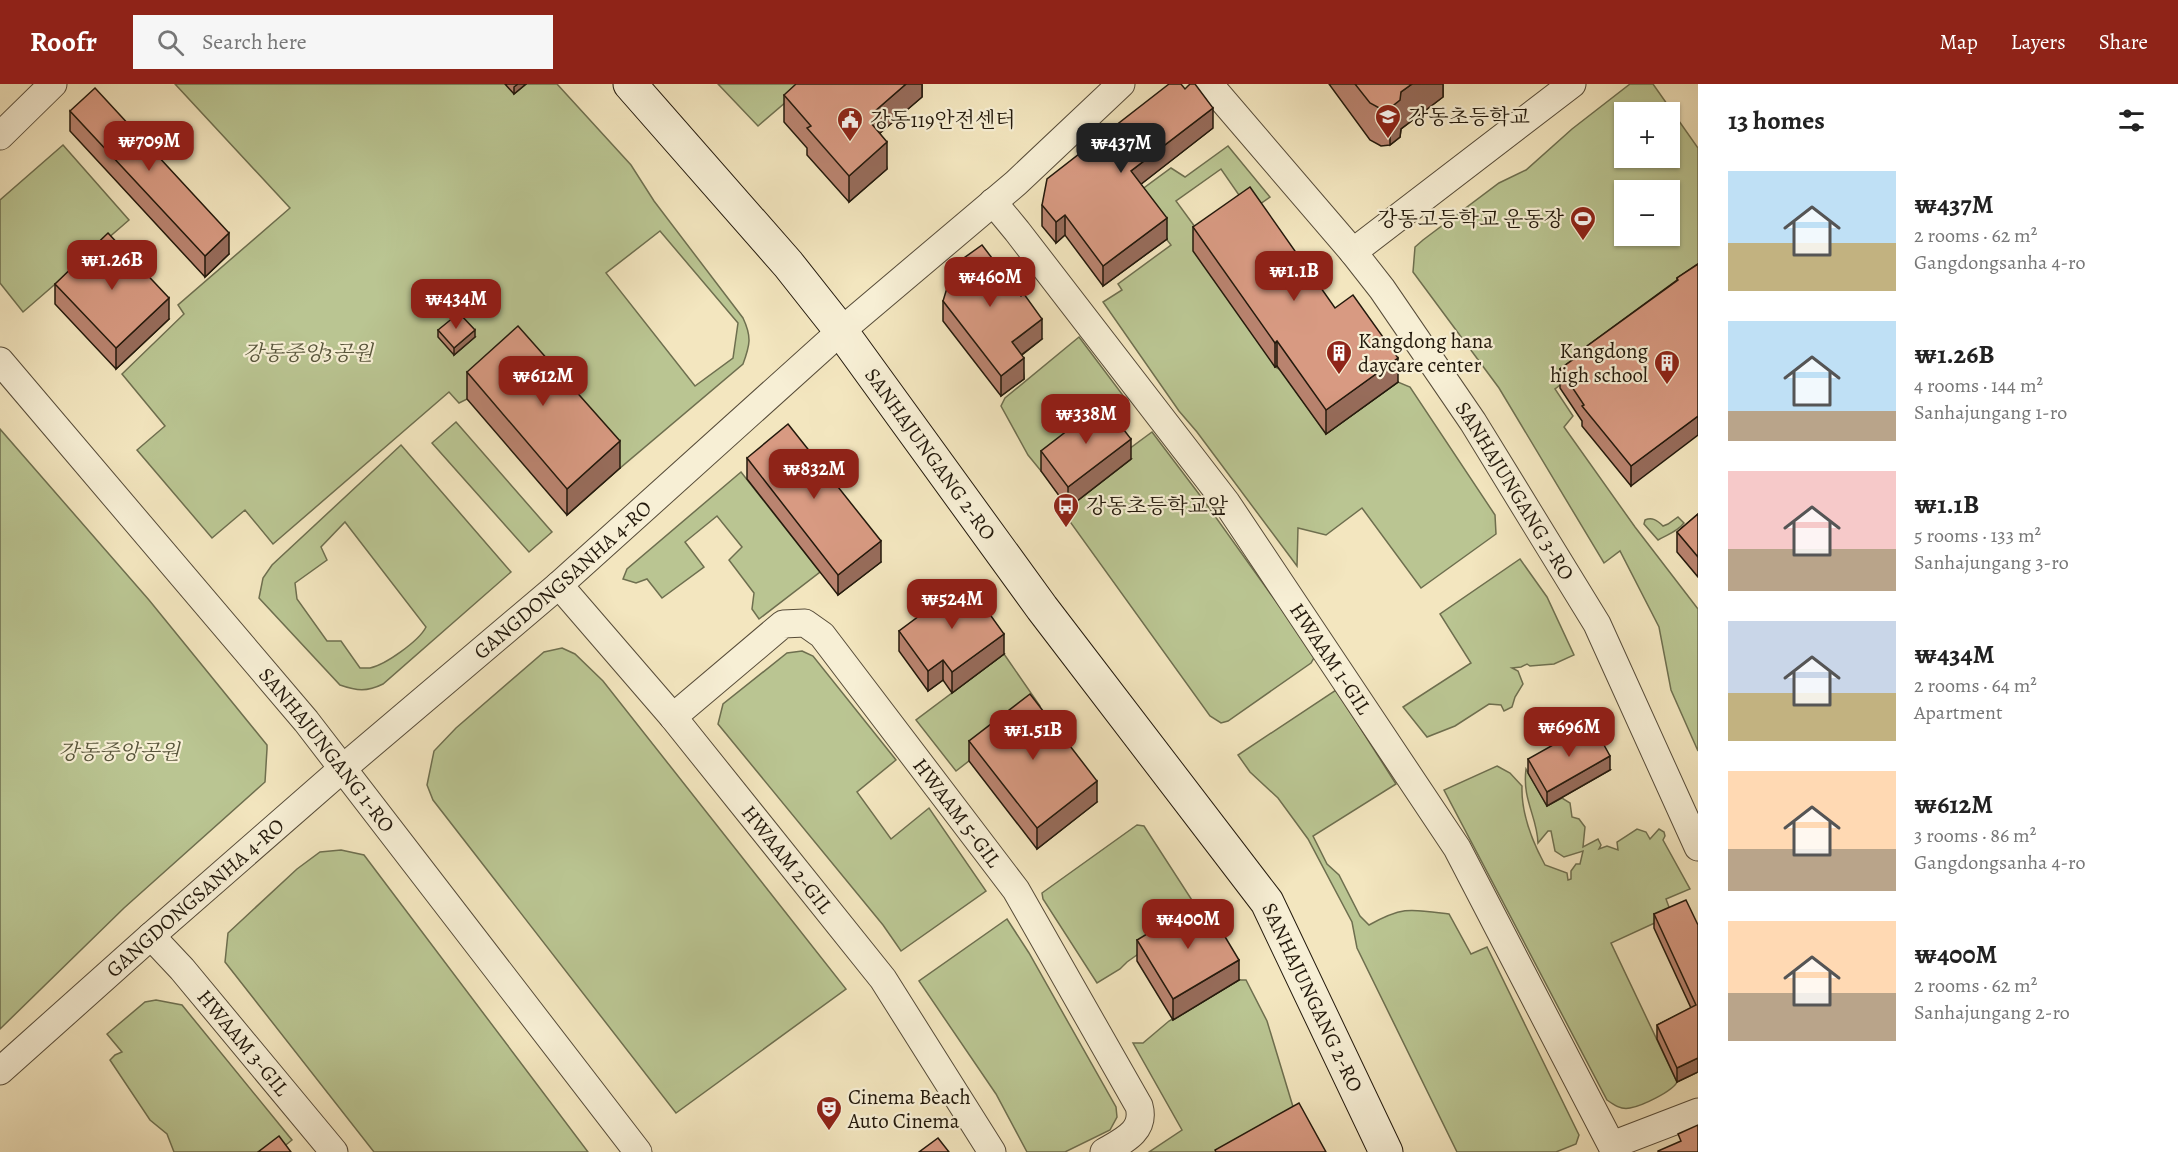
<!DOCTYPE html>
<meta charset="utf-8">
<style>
:root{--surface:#fff;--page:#f6f6f6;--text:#222;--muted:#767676;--accent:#8f2418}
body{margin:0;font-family:Alegreya,"Noto Serif KR",serif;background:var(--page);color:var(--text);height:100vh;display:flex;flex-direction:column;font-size:22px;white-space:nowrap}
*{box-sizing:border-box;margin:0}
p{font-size:20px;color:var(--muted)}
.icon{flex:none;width:33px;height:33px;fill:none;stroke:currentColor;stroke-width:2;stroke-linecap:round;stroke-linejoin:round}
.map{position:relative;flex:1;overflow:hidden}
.panel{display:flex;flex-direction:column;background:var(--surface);width:480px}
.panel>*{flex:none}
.fabs{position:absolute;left:1614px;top:18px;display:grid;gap:12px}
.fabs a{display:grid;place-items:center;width:66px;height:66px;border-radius:0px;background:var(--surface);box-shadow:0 2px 4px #0004;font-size:30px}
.price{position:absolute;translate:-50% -51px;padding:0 14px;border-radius:12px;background:var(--accent);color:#fff;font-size:20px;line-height:39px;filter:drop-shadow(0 2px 3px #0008)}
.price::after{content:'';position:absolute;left:50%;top:36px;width:18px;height:14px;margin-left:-9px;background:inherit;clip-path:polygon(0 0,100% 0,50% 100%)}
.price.selected{background:#222;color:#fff}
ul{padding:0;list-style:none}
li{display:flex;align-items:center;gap:18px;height:150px;padding:0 30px}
li span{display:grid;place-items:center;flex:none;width:168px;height:120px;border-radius:0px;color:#555}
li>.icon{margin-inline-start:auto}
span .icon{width:72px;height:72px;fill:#fffc;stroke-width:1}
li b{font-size:26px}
h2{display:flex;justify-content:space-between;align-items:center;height:72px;padding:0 30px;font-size:26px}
header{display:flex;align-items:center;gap:36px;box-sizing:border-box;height:84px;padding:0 30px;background:var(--accent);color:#fff}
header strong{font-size:28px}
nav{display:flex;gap:33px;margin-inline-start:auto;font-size:21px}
.search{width:420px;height:54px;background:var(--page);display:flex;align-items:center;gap:15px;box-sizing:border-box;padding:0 21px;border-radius:0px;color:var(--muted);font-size:22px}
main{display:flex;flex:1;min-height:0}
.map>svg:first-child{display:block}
.green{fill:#bac592;stroke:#6e6f4f;stroke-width:1.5;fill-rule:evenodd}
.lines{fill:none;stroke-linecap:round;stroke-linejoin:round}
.street-casing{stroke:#574c39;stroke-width:29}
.secondary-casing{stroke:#23190c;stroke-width:35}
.street{stroke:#f7efd5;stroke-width:27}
.secondary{stroke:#f7efd5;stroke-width:33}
.wall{fill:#ba8470;stroke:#23190c;stroke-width:1.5}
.shaded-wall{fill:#976c5b;stroke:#23190c;stroke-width:1.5}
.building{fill:#d89a82;stroke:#23190c;stroke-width:1.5}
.labels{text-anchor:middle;stroke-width:4.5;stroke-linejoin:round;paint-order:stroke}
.poi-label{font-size:21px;fill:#23190c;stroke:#f7efd5;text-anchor:start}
.park-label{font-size:21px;font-style:italic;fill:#58553b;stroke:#f7efd5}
.street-label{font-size:21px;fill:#23190c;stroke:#f7efd5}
</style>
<header>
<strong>Roofr</strong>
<div class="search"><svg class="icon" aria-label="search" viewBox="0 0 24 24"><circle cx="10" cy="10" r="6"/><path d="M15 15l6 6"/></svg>Search here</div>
<nav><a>Map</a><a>Layers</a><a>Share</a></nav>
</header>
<main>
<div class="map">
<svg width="1698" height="1068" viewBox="0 0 1698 1068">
<rect width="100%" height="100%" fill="#f3e6bf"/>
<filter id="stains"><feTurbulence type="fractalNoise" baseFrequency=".00333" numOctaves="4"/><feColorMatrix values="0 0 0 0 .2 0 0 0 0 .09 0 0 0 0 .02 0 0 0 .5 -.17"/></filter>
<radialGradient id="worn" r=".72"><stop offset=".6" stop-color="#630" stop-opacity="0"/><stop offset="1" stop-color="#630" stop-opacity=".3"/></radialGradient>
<g class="green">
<path d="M175,0h382l74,81 23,36 89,117c9,19 7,27 0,46l-123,104 -153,-69 -8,4 -10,-11 -176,152 -28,-34 -33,28 -75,-88 28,-24 -43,-52 62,-60 -6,-9 112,-97zM660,147l78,92 -5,35 -38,28 -89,-113z"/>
<path d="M718,0h89l-49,42z"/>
<path d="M1630,0h23l45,64v134l-143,107 18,27 -9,11 71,100 63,82v142l-27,-61 -12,-63 -39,-76 -16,12 -105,-175 -86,-116 2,-25 8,-7 76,-57 27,-13 46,-41zM1624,28h46v46h-46zM1624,106h46v46h-46z"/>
<path d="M63,61l66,75 -106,92 -23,-29v-83z"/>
<path d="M1228,62l42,51 -20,14 -29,-42 -45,32 30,41 69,125 6,3 45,64 72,-52 12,5 85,128 1,19 -75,54 -59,-80 -36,27 -28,-7 -1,38 -100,-134 -18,-21 -76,-109 19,-12 -4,-6 53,-39 -38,-49 38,-28 14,9z"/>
<path d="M1079,253l49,65 -87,69 -13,-16 -27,-49 4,-8z"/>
<path d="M456,338l96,110 -23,20 -97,-109z"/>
<path d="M0,345l149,171 118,145v4l-2,33 -141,126 -124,121z"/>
<path d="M1152,348l50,66 113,158 -4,7 -83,58 -7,2 -11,-7 -147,-204 67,-52 -5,-8z"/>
<path d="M401,361l110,127 -128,112c-16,8 -26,7 -43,1l-81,-87 4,-20 9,-13zM345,438l81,105c-7,14 -41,38 -56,41 -1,0 -10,0 -10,0l-19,-27h-14l-30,-42 -2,-16 32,-23 -6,-13z"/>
<path d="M741,388l79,100 -61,47 -7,-10 2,-16 -25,-33 13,-13 -25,-31 -32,26 19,25 -42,31 -15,-19 -11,4 -13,-4 4,-10z"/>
<path d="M1678,433l6,6c-7,9 -16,11 -26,17l-14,-16 1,-4c7,-3 12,0 18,6l5,-2z"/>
<path d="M1520,475l27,38 27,58 -20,9 -24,2 -3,-2 -6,3 -9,1 6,3 5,13 -8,13 -3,10 -8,4 -3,-6 -12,-1 -34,22 -28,11 -24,-30 68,-44 -31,-49z"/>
<path d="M562,564l13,6 28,27 243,308 -170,124 -243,-313 -6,-15 7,-34 22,-23 88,-76z"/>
<path d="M802,567l11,5 83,104 -39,32 34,47 38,-31 57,83 -85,60 -18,-26 -165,-201 5,-20 64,-51z"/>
<path d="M1004,570l36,52 -84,65 -40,-51z"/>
<path d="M1336,606l60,94 -83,52 14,28 12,11 21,41 9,9c34,-19 42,-16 80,-11l22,40 16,-7 92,188 -3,9 -20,8h-99l-100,-204 -5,-26 -44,-83 -30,-41 -28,-26 -12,-17z"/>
<path d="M1497,682l13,7 12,13c-1,28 10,55 23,79l22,8 1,7 3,-1v-8l5,-7h4l3,-13 -19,6 -9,-6 -4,-20h-3l-10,12c-1,-27 -16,-43 -12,-74l21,37 15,-8 8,5 2,14 7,2 6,8 -2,20 15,-8 3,6 -2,4 8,-3 11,4 -1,-8 20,-13 9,3 4,7 9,-10 5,3 1,4 -2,4 27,49 -24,10 6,16 -61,28 66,139c-4,9 -35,24 -47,26 -9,2 -16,-3 -23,-8l-163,-310z"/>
<path d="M1137,741l7,1 55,85 -72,51 -7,7 -23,14 -54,-84 -1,-6z"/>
<path d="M341,766l23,5 224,297h-214l-149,-190 3,-29 69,-64 23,-17z"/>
<path d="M1007,835l22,34 87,154 1,10 -7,13 -45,22h-38l-31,-58 -77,-113z"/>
<path d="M1239,896h7l21,41 30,99 -57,32h-91l33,-22 -49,-87h10l26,-22z"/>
<path d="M156,916l26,5 110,135 -15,12h-103l-7,-18 -17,-14 -40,-60 5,-5 7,-3 -15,-18 38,-32z"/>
</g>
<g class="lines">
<defs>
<g id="street">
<path id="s1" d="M1209,0l144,168 29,37 91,133 124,202 101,223"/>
<path d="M0,52l53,-52"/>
<path id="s2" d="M993,118l24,29 209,271 231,346 158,304"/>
<path d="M1353,168l219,-168"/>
<path id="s3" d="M0,277l306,360 332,431"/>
<path id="s4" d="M559,501l114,132 210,262 109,173"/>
<path id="s5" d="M673,633l110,-93 22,-1 17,12 194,255 123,216c7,25 -16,35 -35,46"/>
<path id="s6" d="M151,852l31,33 152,183"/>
<path id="s7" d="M0,987l151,-135 191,-167 217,-184 282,-254 175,-148 105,-99"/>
<path d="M1612,1061l86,-33"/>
</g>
<g id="secondary">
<path id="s8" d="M630,0l158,180 53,67 201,277 225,294 119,250"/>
</g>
</defs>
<use href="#street" class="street-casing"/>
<use href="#secondary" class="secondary-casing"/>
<use href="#street" class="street"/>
<use href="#secondary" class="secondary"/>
</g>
<g class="wall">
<path d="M505,0h21l-12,10z"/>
<path d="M922,0v13l-42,36 7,36 -38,33 -42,-47v-7l-23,-26v-27z"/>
<path d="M1329,0h114v13l-42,32 -1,8 -10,8 -9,1 -11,-6z"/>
<path d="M70,27l159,143 -24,23 -135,-146z"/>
<path d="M1213,44l-72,56 26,55 -64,47 -38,-51 -9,8 -14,-17v-21z"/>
<path d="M1193,143l142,81 63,74 -72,52 -49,-68 -2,1 -82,-116z"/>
<path d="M1698,180l-67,222 -49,-60v-5l-22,-33v-19l23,-17v-3l94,-69v-2z"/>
<path d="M55,200l114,35 -53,50 -61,-65z"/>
<path d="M943,217l99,38 -20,16 2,24 -23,17 -58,-75z"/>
<path d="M438,246l37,7 -21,18 -16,-18z"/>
<path d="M467,288l153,96 -53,47 -100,-116z"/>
<path d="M1041,367l90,8 -63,49 -27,-37z"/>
<path d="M747,374l134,104 -43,33 -91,-116z"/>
<path d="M1698,430v63l-21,-25v-20z"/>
<path d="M899,547l105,23 -52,39 -9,-13 -15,11 -29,-40z"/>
<path d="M969,657l128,61 -60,47 -68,-88z"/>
<path d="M1528,675l82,11 -63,36 -19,-33z"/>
<path d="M1654,830l44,11v147l-21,10 -20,-43v-14l34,-17 -37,-80z"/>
<path d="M1137,856l102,40 -66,40 -36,-59z"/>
</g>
<g class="shaded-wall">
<path d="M518,0h8l-12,10v-7z"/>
<path d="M906,0h16v13l-43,37 -8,-11 4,-12z"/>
<path d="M1412,0h31v13l-42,32 -1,8 -10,8v-37l11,-16z"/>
<path d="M1213,24v20l-82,64v-21z"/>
<path d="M887,58v27l-38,33v-26z"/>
<path d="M1065,131v20l-9,8v-21z"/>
<path d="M1167,134v21l-64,47v-20z"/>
<path d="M229,149v21l-24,23v-21z"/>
<path d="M169,214v21l-53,50v-21z"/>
<path d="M1042,235v20l-30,23v-20z"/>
<path d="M475,246v7l-21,18v-7z"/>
<path d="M1277,257v25l-2,1v-24z"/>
<path d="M1024,274v21l-23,17v-20z"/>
<path d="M1398,274v24l-72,52v-24z"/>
<path d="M1698,332v19l-67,51v-20z"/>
<path d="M1131,355v20l-63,49v-21z"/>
<path d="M620,357v27l-53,47v-26z"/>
<path d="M881,457v21l-43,33v-20z"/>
<path d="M1004,550v20l-52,39v-21z"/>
<path d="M943,576v20l-15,11v-20z"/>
<path d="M1610,672v14l-63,36v-14z"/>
<path d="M1097,697v21l-60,47v-21z"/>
<path d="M1239,876v20l-66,40v-21z"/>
<path d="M1698,974v14l-21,10v-14z"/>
</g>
<g class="building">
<path d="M796,0h110l-31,27 4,5 -8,7 16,19 -38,34 -42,-48 4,-2 -27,-31z"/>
<path d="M1169,0h12l4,5 5,-5h5l18,24 -82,63 36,47 -64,48 -38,-51 -9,7 -14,-17 5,-26z"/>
<path d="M1355,0h57l-11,8 -1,8 -10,8 -9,1 -11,-6z"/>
<path d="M95,4l134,145 -24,23 -135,-145z"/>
<path d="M1250,103l85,121 18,-13 45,63 -72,52 -49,-69 -2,2 -82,-116z"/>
<path d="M108,149l61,65 -53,50 -61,-64z"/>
<path d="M982,161l39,51 3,-2 18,25 -30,23 12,16 -23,18 -58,-75 11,-36z"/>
<path d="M1698,180v152l-67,50 -49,-60 2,-1 -24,-36 25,-18 -2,-2 95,-69 -1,-2z"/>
<path d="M459,229l16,17 -21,18 -16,-18z"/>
<path d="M518,242l102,115 -53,48 -100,-117z"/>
<path d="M1103,319l28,36 -63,48 -27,-36z"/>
<path d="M788,340l93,117 -43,34 -91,-117z"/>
<path d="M1698,430v43l-21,-25z"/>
<path d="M966,497l38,53 -52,38 -9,-12 -15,11 -29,-40z"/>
<path d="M1030,610l67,87 -60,47 -68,-87z"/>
<path d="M1592,639l18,33 -63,36 -19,-33z"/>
<path d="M1203,816l36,60 -66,39 -36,-59z"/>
<path d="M1686,816l12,25v133l-21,10 -20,-43 39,-20 -42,-91z"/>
<path d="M1299,1019l27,49h-110l-1,-2z"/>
<path d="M1698,1041v27h-40v-1l23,-10 -3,-7z"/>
<path d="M279,1052l12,16h-33z"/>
<path d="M938,1054l11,14h-30z"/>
</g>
<defs>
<symbol id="school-pin" viewBox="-11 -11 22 30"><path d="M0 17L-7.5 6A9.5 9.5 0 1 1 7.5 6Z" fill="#8f2418" stroke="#f7efd5"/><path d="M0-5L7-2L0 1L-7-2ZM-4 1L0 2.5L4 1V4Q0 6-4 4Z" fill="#fff"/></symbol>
<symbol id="civic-pin" viewBox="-11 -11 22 30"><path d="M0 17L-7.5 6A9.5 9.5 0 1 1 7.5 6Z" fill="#8f2418" stroke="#f7efd5"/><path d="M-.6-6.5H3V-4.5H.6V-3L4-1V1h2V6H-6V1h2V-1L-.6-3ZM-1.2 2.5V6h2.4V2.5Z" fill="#fff"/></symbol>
<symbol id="stadium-pin" viewBox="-11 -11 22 30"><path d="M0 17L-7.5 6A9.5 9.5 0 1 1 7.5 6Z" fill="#8f2418" stroke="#f7efd5"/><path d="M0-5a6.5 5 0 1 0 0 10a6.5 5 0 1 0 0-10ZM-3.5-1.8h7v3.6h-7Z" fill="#fff"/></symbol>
<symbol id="building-pin" viewBox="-11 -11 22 30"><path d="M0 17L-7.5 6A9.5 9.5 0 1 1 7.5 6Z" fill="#8f2418" stroke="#f7efd5"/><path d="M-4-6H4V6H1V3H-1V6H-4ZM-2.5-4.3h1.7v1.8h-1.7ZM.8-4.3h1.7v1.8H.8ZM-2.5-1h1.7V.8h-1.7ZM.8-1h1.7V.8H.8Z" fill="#fff"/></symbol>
<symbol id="bus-pin" viewBox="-11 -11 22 30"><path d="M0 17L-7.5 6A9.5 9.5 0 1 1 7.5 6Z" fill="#8f2418" stroke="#f7efd5"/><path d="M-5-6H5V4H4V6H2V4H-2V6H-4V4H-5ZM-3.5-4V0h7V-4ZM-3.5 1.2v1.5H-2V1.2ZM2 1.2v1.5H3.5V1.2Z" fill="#fff"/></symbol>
<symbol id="theatre-pin" viewBox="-11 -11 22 30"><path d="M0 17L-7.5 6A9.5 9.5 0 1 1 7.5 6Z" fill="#8f2418" stroke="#f7efd5"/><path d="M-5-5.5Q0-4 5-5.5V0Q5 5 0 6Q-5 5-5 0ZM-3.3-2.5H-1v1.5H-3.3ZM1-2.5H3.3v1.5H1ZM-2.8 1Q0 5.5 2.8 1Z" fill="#fff"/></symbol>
</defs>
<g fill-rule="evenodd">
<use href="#school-pin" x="1373" y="18" width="30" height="40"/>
<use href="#civic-pin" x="835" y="21" width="30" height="40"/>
<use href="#stadium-pin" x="1568" y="120" width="30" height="40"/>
<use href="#building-pin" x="1324" y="254" width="30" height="40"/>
<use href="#building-pin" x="1652" y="264" width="30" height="40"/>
<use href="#bus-pin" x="1051" y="407" width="30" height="40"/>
<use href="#theatre-pin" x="814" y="1010" width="30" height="40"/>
</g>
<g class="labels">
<g class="poi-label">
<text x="1408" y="40">강동초등학교</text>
<text x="870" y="43">강동119안전센터</text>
<text x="1564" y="142" text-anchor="end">강동고등학교 운동장</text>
<text x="1358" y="264">Kangdong hana<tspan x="1358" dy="24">daycare center</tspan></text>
<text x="1648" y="274" text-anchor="end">Kangdong<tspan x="1648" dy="24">high school</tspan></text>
<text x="1086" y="429">강동초등학교앞</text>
<text x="848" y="1020">Cinema Beach<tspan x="848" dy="24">Auto Cinema</tspan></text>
</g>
<g class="park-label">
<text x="308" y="276">강동중앙3공원</text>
<text x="119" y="675">강동중앙공원</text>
</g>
<g class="street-label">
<text dy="7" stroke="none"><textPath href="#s8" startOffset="477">SANHAJUNGANG 2-RO</textPath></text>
<text dy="7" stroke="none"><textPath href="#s1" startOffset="510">SANHAJUNGANG 3-RO</textPath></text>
<text dy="7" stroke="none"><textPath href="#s7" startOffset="747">GANGDONGSANHA 4-RO</textPath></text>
<text dy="7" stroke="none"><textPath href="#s2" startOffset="568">HWAAM 1-GIL</textPath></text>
<text dy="7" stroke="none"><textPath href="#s3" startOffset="508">SANHAJUNGANG 1-RO</textPath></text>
<text dy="7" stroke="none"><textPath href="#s5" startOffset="410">HWAAM 5-GIL</textPath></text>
<text dy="7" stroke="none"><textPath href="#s4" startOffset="357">HWAAM 2-GIL</textPath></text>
<text dy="7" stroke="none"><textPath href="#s7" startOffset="261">GANGDONGSANHA 4-RO</textPath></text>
<text dy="7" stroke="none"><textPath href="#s8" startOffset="1143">SANHAJUNGANG 2-RO</textPath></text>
<text dy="7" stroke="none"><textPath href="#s6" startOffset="141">HWAAM 3-GIL</textPath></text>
</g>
</g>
<rect width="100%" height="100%" filter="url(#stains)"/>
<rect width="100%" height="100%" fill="url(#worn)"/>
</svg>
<div class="fabs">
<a>+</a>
<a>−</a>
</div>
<b class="price" style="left:149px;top:88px">₩709M</b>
<b class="price selected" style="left:1121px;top:90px">₩437M</b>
<b class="price" style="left:112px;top:207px">₩1.26B</b>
<b class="price" style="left:1294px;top:218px">₩1.1B</b>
<b class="price" style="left:990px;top:224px">₩460M</b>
<b class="price" style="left:456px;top:246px">₩434M</b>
<b class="price" style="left:543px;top:323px">₩612M</b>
<b class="price" style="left:1086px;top:361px">₩338M</b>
<b class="price" style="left:814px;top:416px">₩832M</b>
<b class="price" style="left:952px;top:546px">₩524M</b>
<b class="price" style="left:1569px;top:674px">₩696M</b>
<b class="price" style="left:1033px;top:677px">₩1.51B</b>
<b class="price" style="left:1188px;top:866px">₩400M</b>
</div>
<section class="panel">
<h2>13 homes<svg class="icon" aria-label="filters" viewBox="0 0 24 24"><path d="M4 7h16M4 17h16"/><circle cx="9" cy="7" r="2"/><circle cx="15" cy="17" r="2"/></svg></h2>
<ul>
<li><span style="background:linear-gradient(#bfe0f5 60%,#c2b280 0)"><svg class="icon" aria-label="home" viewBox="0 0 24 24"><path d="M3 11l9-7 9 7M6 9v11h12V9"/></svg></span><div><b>₩437M</b><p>2 rooms · 62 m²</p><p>Gangdongsanha 4-ro</p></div></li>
<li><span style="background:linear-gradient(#bfe0f5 75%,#b9a48a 0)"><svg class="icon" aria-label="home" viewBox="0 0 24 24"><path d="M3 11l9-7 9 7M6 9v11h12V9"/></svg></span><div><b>₩1.26B</b><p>4 rooms · 144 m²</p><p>Sanhajungang 1-ro</p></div></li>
<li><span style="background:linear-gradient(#f6c9c9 65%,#b9a48a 0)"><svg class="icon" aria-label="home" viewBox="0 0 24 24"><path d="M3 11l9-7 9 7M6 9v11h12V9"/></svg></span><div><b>₩1.1B</b><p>5 rooms · 133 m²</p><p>Sanhajungang 3-ro</p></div></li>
<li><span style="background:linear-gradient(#c9d6e8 60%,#c2b280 0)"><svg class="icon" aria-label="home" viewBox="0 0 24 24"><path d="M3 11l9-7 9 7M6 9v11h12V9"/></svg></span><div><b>₩434M</b><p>2 rooms · 64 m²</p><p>Apartment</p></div></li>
<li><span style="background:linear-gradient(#ffd9b3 65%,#b9a48a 0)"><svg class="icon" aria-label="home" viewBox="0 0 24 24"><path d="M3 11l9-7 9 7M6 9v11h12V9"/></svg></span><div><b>₩612M</b><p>3 rooms · 86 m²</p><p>Gangdongsanha 4-ro</p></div></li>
<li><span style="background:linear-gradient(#ffd9b3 60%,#b9a48a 0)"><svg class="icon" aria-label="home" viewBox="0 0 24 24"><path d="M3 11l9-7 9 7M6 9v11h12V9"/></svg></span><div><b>₩400M</b><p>2 rooms · 62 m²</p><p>Sanhajungang 2-ro</p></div></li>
</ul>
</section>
</main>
